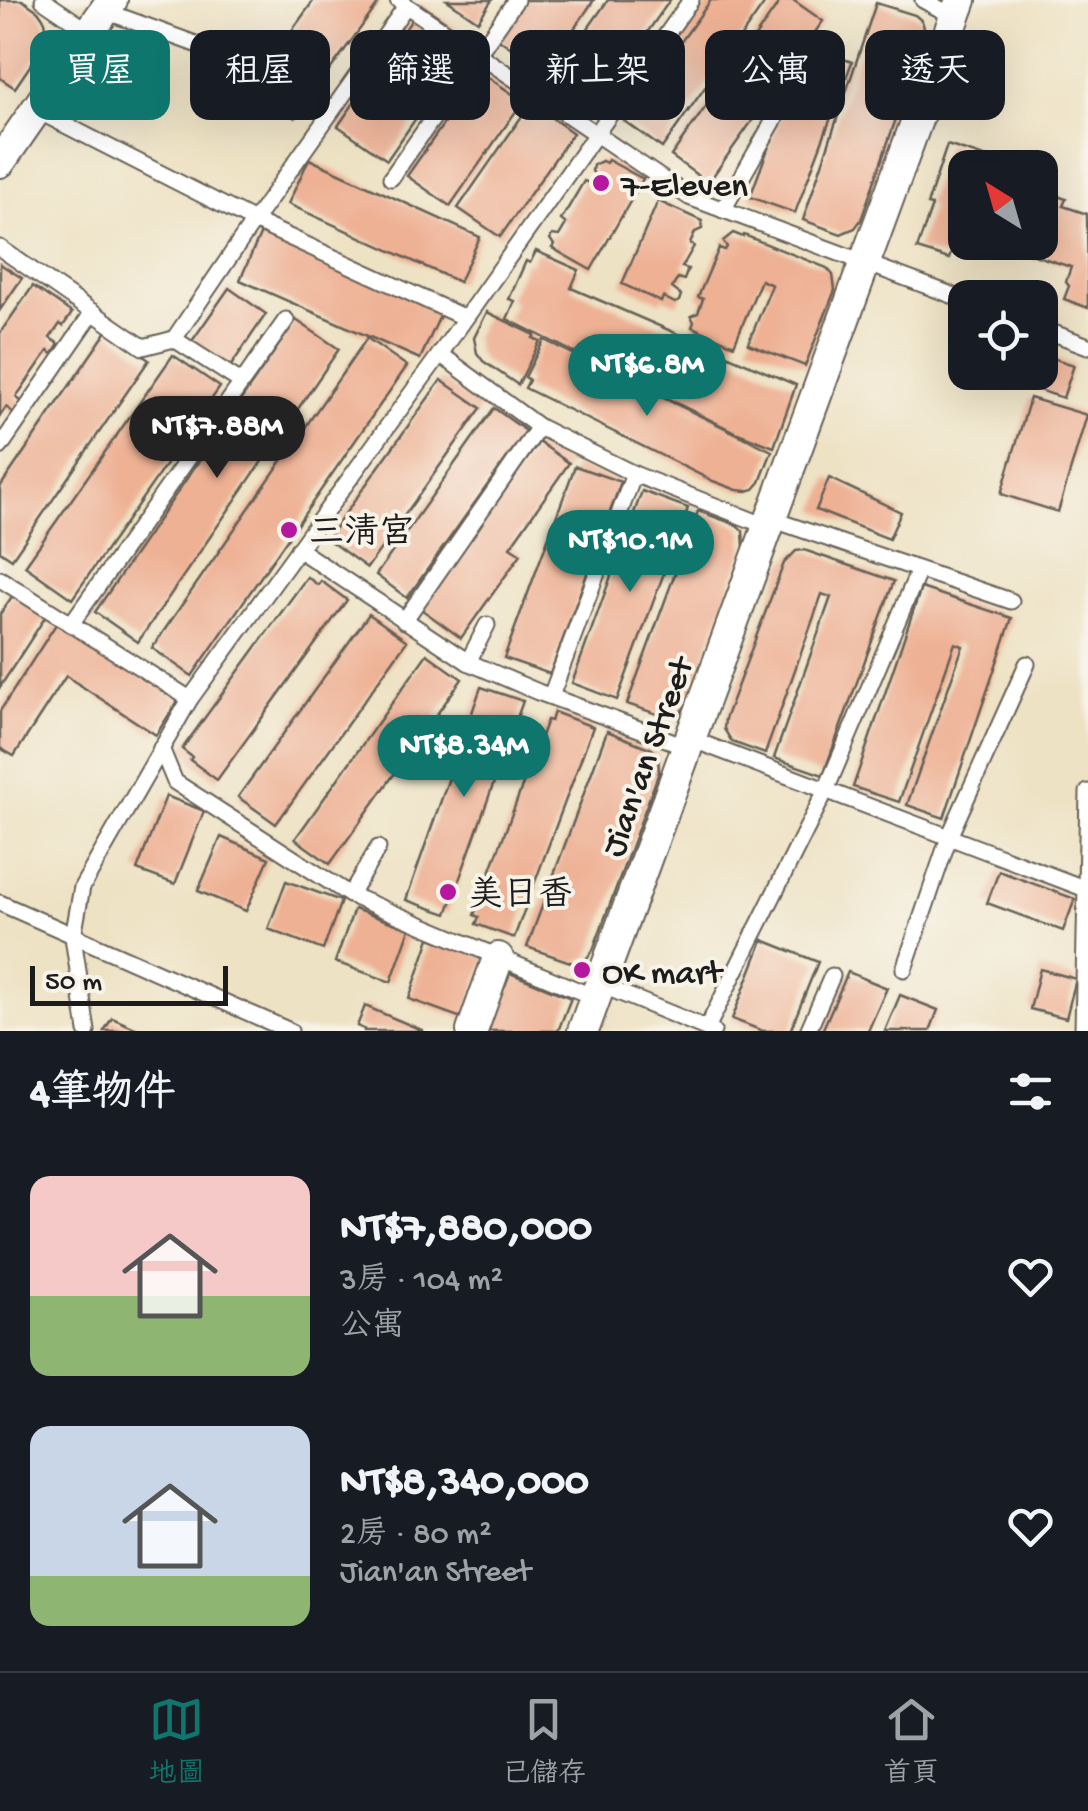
<!DOCTYPE html>
<html lang="zh-TW">
<meta charset="utf-8">
<style>
:root{--surface:#171b24;--page:#242831;--text:#f1f3f6;--muted:#9ea1a6;--line:#363941;--accent:#0f766e}
body{margin:0;font-family:"Gochi Hand","LXGW WenKai TC",sans-serif;background:var(--page);color:var(--text);height:100vh;display:flex;flex-direction:column;font-size:38px;white-space:nowrap}
*{box-sizing:border-box;margin:0}
p{font-size:32px;color:var(--muted)}
.icon{flex:none;width:55px;height:55px;fill:none;stroke:currentColor;stroke-width:2;stroke-linecap:round;stroke-linejoin:round}
.map{position:relative;height:1031px;overflow:hidden}
.drawer{display:flex;flex-direction:column;background:var(--surface);flex:1}
.drawer>*{flex:none}
.top-card{position:absolute;left:30px;top:30px;width:1030px;height:90px;display:flex;gap:20px}
.needle{width:65px;rotate:323deg}
.tools{position:absolute;left:948px;top:150px;display:grid;gap:20px}
.tools a{display:grid;place-items:center;width:110px;height:110px;border-radius:20px;background:var(--surface);box-shadow:0 10px 40px #0002;font-size:50px}
.scale{position:absolute;left:30px;bottom:25px;width:198px;box-sizing:border-box;padding-left:10px;border:5px solid #1c1c1c;border-top:0;font-size:28px;line-height:35px;white-space:nowrap;color:#1c1c1c;-webkit-text-stroke:8px #f7f3e8;paint-order:stroke}
.price{position:absolute;translate:-50% -85px;padding:0 22px;border-radius:35px;background:var(--accent);color:#fff;font-size:32px;line-height:65px;filter:drop-shadow(0 2px 5px #0008)}
.price::after{content:'';position:absolute;left:50%;top:60px;width:30px;height:22px;margin-left:-15px;background:inherit;clip-path:polygon(0 0,100% 0,50% 100%)}
.price.on{background:#222;color:#fff}
ul{padding:0;list-style:none}
li{display:flex;align-items:center;gap:30px;height:250px;padding:0 30px}
li span{display:grid;place-items:center;flex:none;width:280px;height:200px;border-radius:20px;color:#555}
li>.icon{margin-inline-start:auto}
span .icon{width:120px;height:120px;fill:#fffc;stroke-width:1}
li b{font-size:42px}
h2{display:flex;justify-content:space-between;align-items:center;height:120px;padding:0 30px;font-size:42px}
.tag{padding:0 35px;border-radius:20px;background:var(--surface);box-shadow:0 10px 40px #0002;font-size:35px;line-height:90px}
.tag.on{background:var(--accent);color:#fff}
.tab-bar{display:flex;justify-content:space-around;align-items:center;height:140px;border-top:2px solid var(--line);background:var(--surface);font-size:28px;color:var(--muted)}
.tab-bar a{display:grid;justify-items:center;gap:5px}
.tab-bar .on{color:var(--accent)}
.map>svg:first-child{display:block}
.building{fill:#eeb194}
.lines{fill:none;stroke-linecap:round;stroke-linejoin:round}
.service-casing{stroke:#666157;stroke-width:19}
.minor-casing{stroke:#666157;stroke-width:34}
.service{stroke:#fff;stroke-width:15}
.minor{stroke:#fff;stroke-width:30}
.poi-dot{fill:#b5179e;stroke:#f7f3e8;stroke-width:4}
.labels{text-anchor:middle;stroke-width:8;stroke-linejoin:round;paint-order:stroke}
.poi-label{font-size:35px;fill:#1c1c1c;stroke:#f7f3e8;text-anchor:start}
.street-label{font-size:35px;fill:#1c1c1c;stroke:#f7f3e8}
</style>
<div class="map">
<svg width="1088" height="1031" viewBox="0 0 1088 1031">
<rect width="100%" height="100%" fill="#f7f3e8"/>
<filter id="ink" filterUnits="userSpaceOnUse"><feTurbulence type="fractalNoise" baseFrequency=".01" numOctaves="2"/><feDisplacementMap in="SourceGraphic" scale="20" xChannelSelector="R" yChannelSelector="G"/><feConvolveMatrix kernelMatrix="1 2 1 2 8 2 1 2 1" color-interpolation-filters="sRGB"/></filter>
<filter id="wash" filterUnits="userSpaceOnUse"><feTurbulence type="fractalNoise" baseFrequency=".0048" numOctaves="4" result="noise"/><feDisplacementMap in="SourceGraphic" scale="40" xChannelSelector="R" yChannelSelector="G"/><feGaussianBlur stdDeviation="2.25" result="paint"/><feColorMatrix in="noise" values="0 0 0 0 0 0 0 0 0 0 0 0 0 0 0 0 0 1.4 0 .05"/><feComposite in="paint" operator="in"/></filter>
<g filter="url(#wash)">
<rect width="100%" height="100%" fill="#eee2c4"/>
<g id="blocks">
<g class="building">
<path d="M0,0h22l16,11 7,10 2,12 -3,12 -29,43 -15,-10z"/>
<path d="M314,0h67l-86,118 -44,-31z"/>
<path d="M447,0h45l-14,21z"/>
<path d="M524,0h70l-49,71 -48,-33z"/>
<path d="M608,0h62l-73,104 -42,-29z"/>
<path d="M711,0h56l-105,148 -38,-27z"/>
<path d="M781,0h12l30,21 -115,162 -37,-27z"/>
<path d="M876,3l39,12 7,6 2,7v10l-63,182 -6,8 -14,6 -38,-14z"/>
<path d="M422,5l49,34 -84,121 -49,-34z"/>
<path d="M822,51l30,11 -57,151 -45,-16 38,-102z"/>
<path d="M480,72l43,29 -73,105 -43,-30z"/>
<path d="M531,103l42,30 -73,104 -42,-29z"/>
<path d="M947,145l44,14 -2,9h-24v55l-3,-2 -13,38 -32,-10 15,-43 -5,-1z"/>
<path d="M309,159l171,78 -21,45 -171,-78z"/>
<path d="M608,160l35,19 -52,91 -39,-22 2,-3 -4,-6 2,-4 7,1 7,-12 -5,-4 23,-39 5,2 5,-9 -2,-3 1,-6 9,-4 4,2z"/>
<path d="M1040,190l26,9 -3,7 24,8 1,94 -24,-9 5,-13 -3,-4 5,-15 -65,-21 2,-4h32z"/>
<path d="M658,201l44,20v8l-7,3 -5,12 4,2 -12,21 6,2 -4,11 -6,-2 -6,10 9,7 -2,6 -4,2 -12,-6 -2,5 -39,-18z"/>
<path d="M264,226l181,79 -25,54 -180,-79z"/>
<path d="M733,233l10,4 1,-2 83,33 6,7 2,15 -30,76 -57,-22 24,-59 -11,-5 -27,65 -42,-18 2,-5 -3,-6 7,-3 5,-14 -5,-2 21,-49 6,2 2,-3 -4,-6z"/>
<path d="M536,251l43,19 -8,18 225,97 -22,62 -39,-15 -228,-113 8,-18 -6,-2 17,-38 4,2z"/>
<path d="M0,264l22,14 -22,32z"/>
<path d="M33,286l39,27 -9,13 -3,-2 -10,14 9,6 -6,10 -5,-3 -32,46 6,5 -8,11 -8,-6 -6,9v-83z"/>
<path d="M229,288l37,26 -38,56 -38,-26z"/>
<path d="M487,312l48,23 -2,3 7,3 -22,44 -35,-24 -6,-8 -3,-15z"/>
<path d="M296,320l43,29 -201,293 -43,-30z"/>
<path d="M107,331l42,29 -137,199 -12,-8v-64z"/>
<path d="M367,338l40,28 -215,310 -40,-28z"/>
<path d="M544,340l228,111 -12,31 -6,7 -7,2 -10,-1 -24,-9 -188,-93 4,-8 -4,-3z"/>
<path d="M1040,354l34,11 -11,33 -76,-25 53,-1z"/>
<path d="M173,355l47,32 -148,212 -47,-33z"/>
<path d="M441,380l40,28 -114,160 -40,-29z"/>
<path d="M1030,398l57,17 -29,97 -57,-18z"/>
<path d="M494,408l32,23 -119,167 -31,-23z"/>
<path d="M539,442l30,21 -59,84 11,7 -60,84 -40,-29z"/>
<path d="M575,466l46,16 -71,192 -46,-16z"/>
<path d="M829,478l72,34 -12,27 -73,-29z"/>
<path d="M642,491l46,17 -71,192 -45,-17z"/>
<path d="M698,511l39,14 6,6 1,17 -57,156 -6,8 -15,5 -39,-13z"/>
<path d="M804,550l90,31 -71,194 -49,-17 57,-161 -9,-3 -57,160 -33,-12 -8,-13 1,-10 59,-156 12,-12z"/>
<path d="M307,577l11,8 3,-4 26,19 -130,180 -27,-20 2,-3 -10,-8z"/>
<path d="M921,588l91,30 -68,200 -37,-13 56,-159 -8,-3 -56,159 -46,-15z"/>
<path d="M13,595l33,21 -46,71v-73z"/>
<path d="M369,614l38,27 -131,183 -38,-27z"/>
<path d="M58,621l121,78 -23,36 -90,-59 -52,80 -14,-8v-37z"/>
<path d="M427,654l35,25 -132,185 -35,-25z"/>
<path d="M481,687l42,14 -76,213 -41,-14z"/>
<path d="M554,712l39,15 -79,211 -38,-14 3,-7 -5,-2 73,-195 4,1z"/>
<path d="M607,731l45,18 6,6 1,17 -66,178 -6,8 -14,5 -46,-16z"/>
<path d="M166,796l38,15 -29,73 -38,-14z"/>
<path d="M221,837l48,21 -23,53 -48,-20z"/>
<path d="M999,871l76,28 -12,32 -76,-28z"/>
<path d="M286,881l55,20 -18,49 -55,-21z"/>
<path d="M354,909l56,20 -19,53 -56,-20z"/>
<path d="M430,938l56,20 -22,61 -55,-20z"/>
<path d="M763,940l55,22 -28,69h-27l-31,-12z"/>
<path d="M1040,969l36,10 -10,39 -36,-9z"/>
<path d="M848,972l39,16 -19,43h-46z"/>
<path d="M510,973l61,25 -13,33h-71z"/>
<path d="M900,995l38,15 -8,21h-45z"/>
<path d="M365,1006l59,25h-60v-2l-7,-3z"/>
<path d="M112,1018l30,13h-38z"/>
</g>
</g>
</g>
<g filter="url(#ink)">
<use href="#blocks" fill-opacity="0" stroke="#666157" stroke-width="2.5"/>
<g class="lines">
<defs>
<g id="service">
<path d="M43,0l47,32"/>
<path d="M398,0l291,197 276,103"/>
<path d="M923,0l32,17"/>
<path d="M105,11l148,54"/>
<path d="M36,110l218,111 211,97"/>
<path d="M391,178l125,-178"/>
<path d="M723,210l83,-146"/>
<path d="M0,248l143,99 31,-8 80,-118 152,-215"/>
<path d="M1040,328l48,18"/>
<path d="M174,339l67,43"/>
<path d="M440,354l99,73 95,47 135,53"/>
<path d="M0,447l93,-135"/>
<path d="M771,519l240,82"/>
<path d="M298,549l170,113 70,30 150,55"/>
<path d="M0,579l190,120"/>
<path d="M404,621l135,-194"/>
<path d="M71,624l215,-304"/>
<path d="M468,662l19,-37"/>
<path d="M551,696l83,-222"/>
<path d="M691,739l395,150"/>
<path d="M161,748l14,34 175,113 246,103"/>
<path d="M350,895l28,-47"/>
<path d="M0,903l290,128"/>
<path d="M904,969l45,-132 78,-173"/>
<path d="M601,985l112,46"/>
<path d="M707,1028l119,-238 93,-220"/>
<path d="M87,1031l-14,-94 9,-50 108,-188 250,-345 251,-354"/>
<path d="M808,1031l24,-55"/>
<path d="M1083,1031l5,-239"/>
</g>
<g id="minor">
<path d="M0,162l112,-162"/>
<path d="M472,1031l26,-73"/>
<path d="M583,1031l378,-1031"/>
</g>
</defs>
<use href="#service" class="service-casing"/>
<use href="#minor" class="minor-casing"/>
<use href="#service" class="service"/>
<use href="#minor" class="minor"/>
</g>
</g>
<g class="poi-dot">
<circle cx="601" cy="183" r="10"/>
<circle cx="289" cy="530" r="10"/>
<circle cx="448" cy="892" r="10"/>
<circle cx="582" cy="970" r="10"/>
</g>
<g class="labels">
<g class="poi-label">
<text x="621" y="195">7-Eleven</text>
<text x="309" y="542">三清宮</text>
<text x="468" y="904">美日香</text>
<text x="602" y="982">OK mart</text>
</g>
<g class="street-label">
<text transform="translate(645 756) rotate(-70)" y="12">Jian'an Street</text>
</g>
</g>
</svg>
<div class="tools">
<a><svg class="needle" viewBox="-14 -14 28 28"><path d="M0-13l5 13h-10z" fill="#e53935"/><path d="M0 13l5-13h-10z" fill="#9ea1a6"/></svg></a>
<a><svg class="icon" aria-label="locate" viewBox="0 0 24 24"><circle cx="12" cy="12" r="6"/><path d="M12 2v4M12 18v4M2 12h4M18 12h4"/></svg></a>
</div>
<div class="scale">50 m</div>
<b class="price" style="left:647px;top:419px">NT$6.8M</b>
<b class="price on" style="left:217px;top:481px">NT$7.88M</b>
<b class="price" style="left:630px;top:595px">NT$10.1M</b>
<b class="price" style="left:464px;top:800px">NT$8.34M</b>
<div class="top-card">
<a class="tag on">買屋</a>
<a class="tag">租屋</a>
<a class="tag">篩選</a>
<a class="tag">新上架</a>
<a class="tag">公寓</a>
<a class="tag">透天</a>
</div>
</div>
<section class="drawer">
<h2>4筆物件<svg class="icon" aria-label="filters" viewBox="0 0 24 24"><path d="M4 7h16M4 17h16"/><circle cx="9" cy="7" r="2"/><circle cx="15" cy="17" r="2"/></svg></h2>
<ul>
<li><span style="background:linear-gradient(#f6c9c9 60%,#8fb573 0)"><svg class="icon" aria-label="home" viewBox="0 0 24 24"><path d="M3 11l9-7 9 7M6 9v11h12V9"/></svg></span><div><b>NT$7,880,000</b><p>3房 · 104 m²</p><p>公寓</p></div><svg class="icon" aria-label="heart" viewBox="0 0 24 24"><path d="M12 20l-8-8c-3-5 5-10 8-4 3-6 11-1 8 4z"/></svg></li>
<li><span style="background:linear-gradient(#c9d6e8 75%,#8fb573 0)"><svg class="icon" aria-label="home" viewBox="0 0 24 24"><path d="M3 11l9-7 9 7M6 9v11h12V9"/></svg></span><div><b>NT$8,340,000</b><p>2房 · 80 m²</p><p>Jian'an Street</p></div><svg class="icon" aria-label="heart" viewBox="0 0 24 24"><path d="M12 20l-8-8c-3-5 5-10 8-4 3-6 11-1 8 4z"/></svg></li>
</ul>
</section>
<nav class="tab-bar">
<a class="on"><svg class="icon" aria-label="map" viewBox="0 0 24 24"><path d="M3 6l6-2 6 2 6-2v14l-6 2-6-2-6 2zM9 4v14M15 6v14"/></svg>地圖</a>
<a><svg class="icon" aria-label="saved" viewBox="0 0 24 24"><path d="M7 4h10v16l-5-4-5 4z"/></svg>已儲存</a>
<a><svg class="icon" aria-label="home" viewBox="0 0 24 24"><path d="M3 11l9-7 9 7M6 9v11h12V9"/></svg>首頁</a>
</nav>
